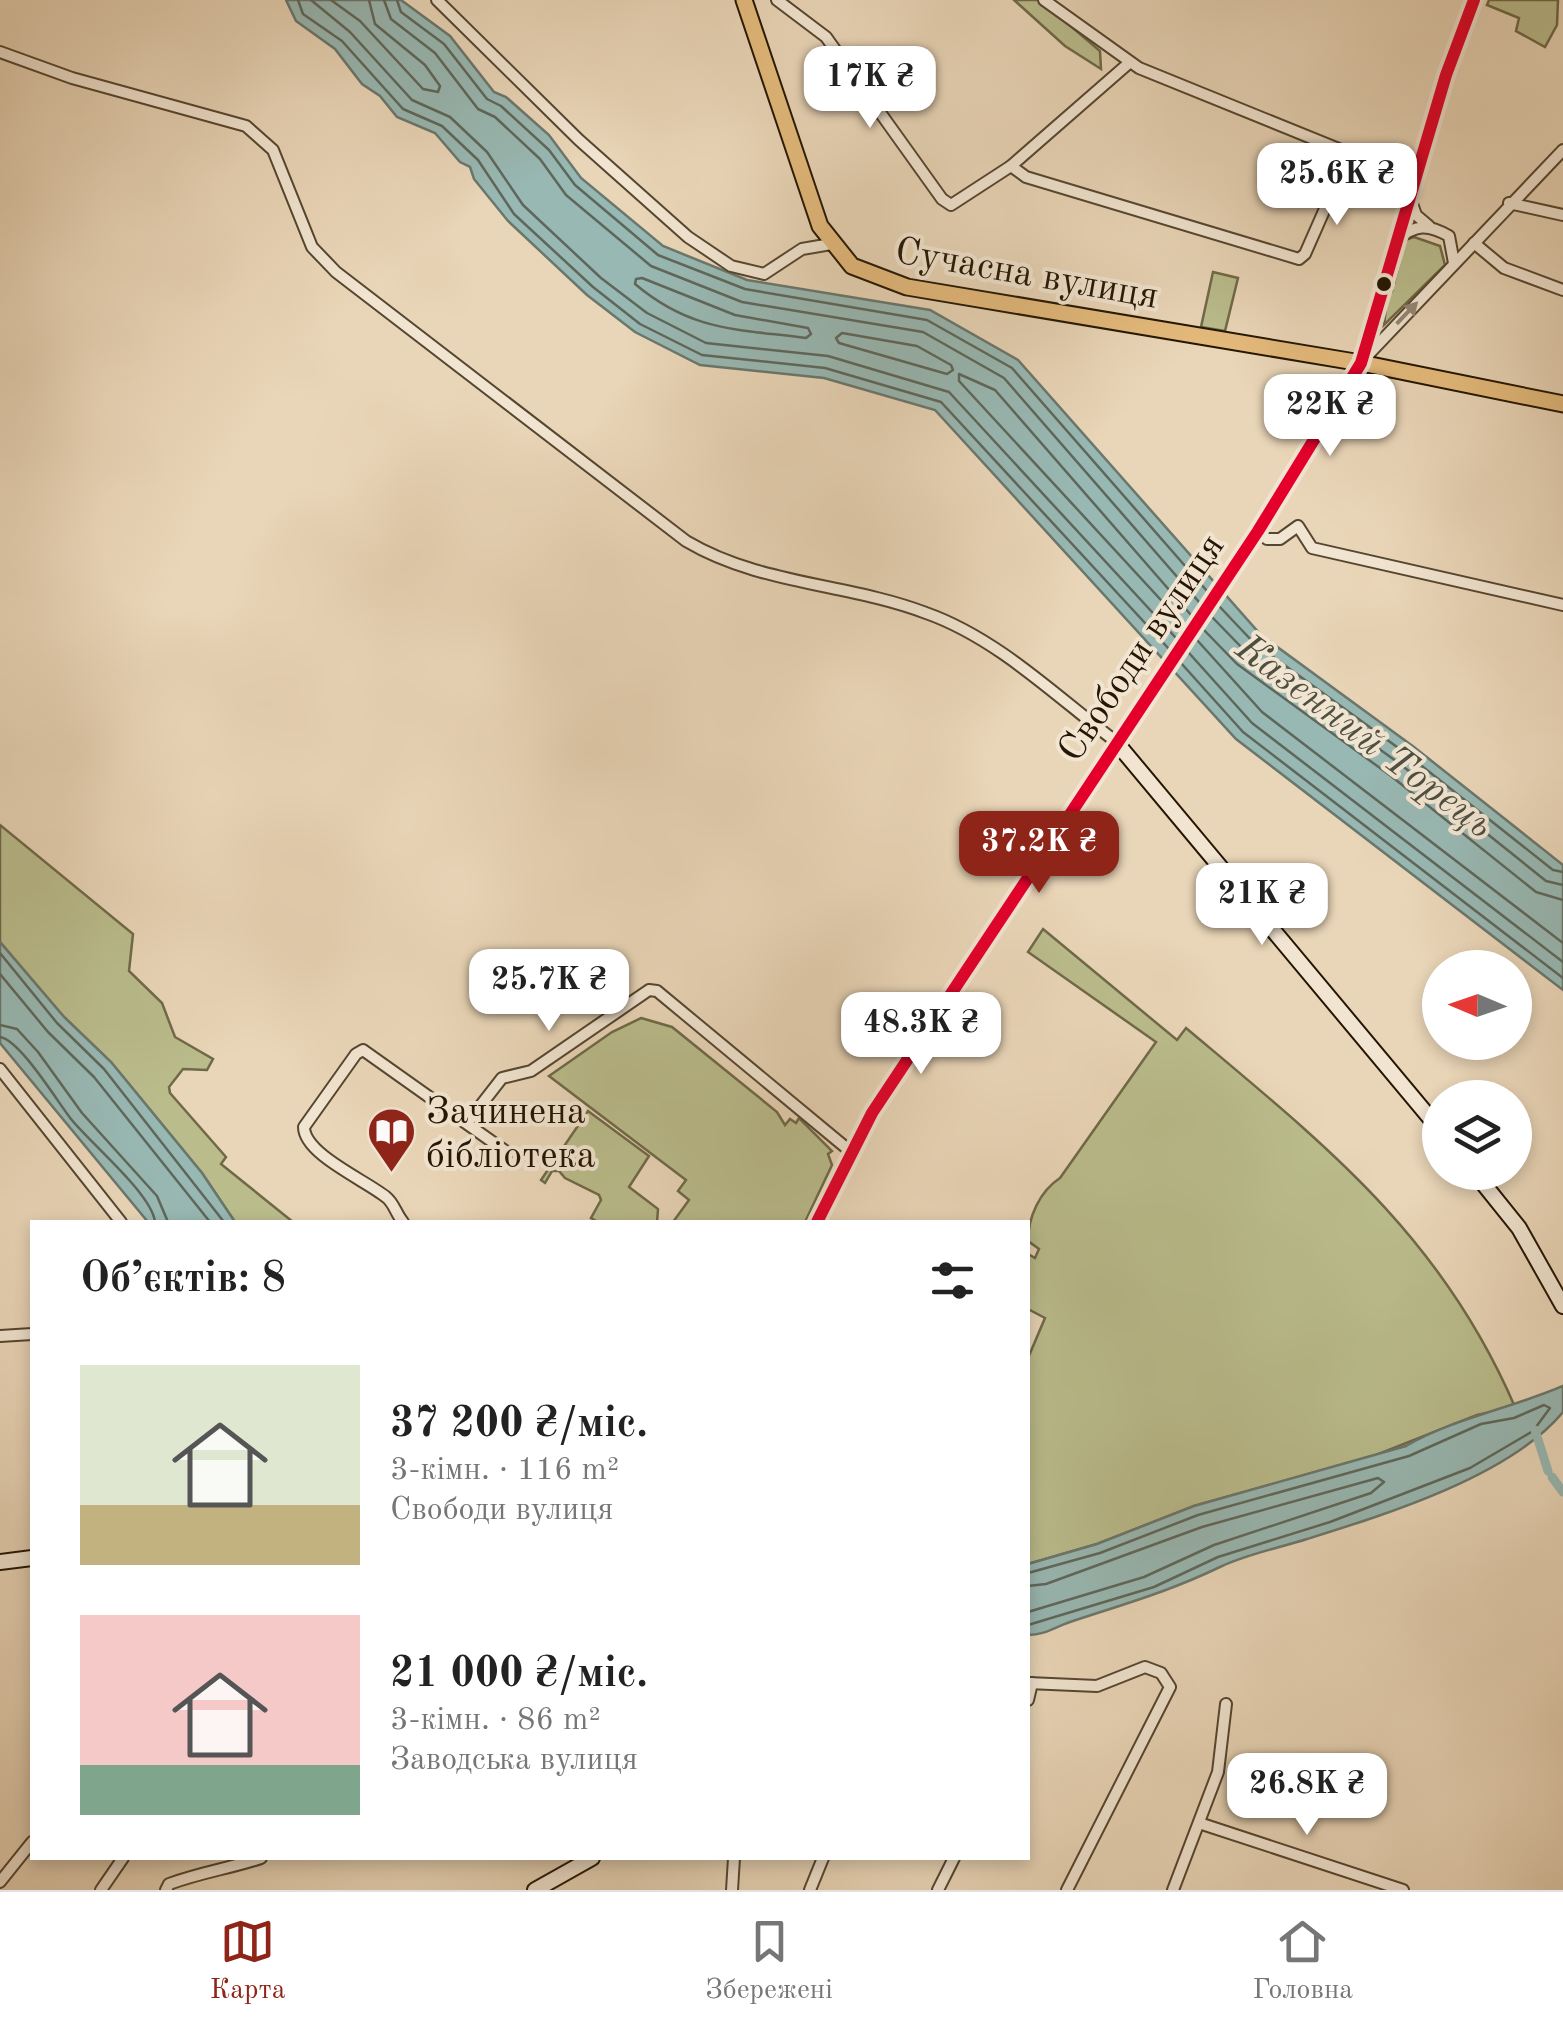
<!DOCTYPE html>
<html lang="uk">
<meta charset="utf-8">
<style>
:root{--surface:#fff;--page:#f2f2f2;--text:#222;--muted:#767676;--line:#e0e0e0;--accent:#8f2418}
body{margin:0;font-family:"Old Standard TT",serif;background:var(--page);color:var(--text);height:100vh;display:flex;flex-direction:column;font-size:38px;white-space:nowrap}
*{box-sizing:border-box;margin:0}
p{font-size:32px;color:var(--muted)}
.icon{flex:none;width:55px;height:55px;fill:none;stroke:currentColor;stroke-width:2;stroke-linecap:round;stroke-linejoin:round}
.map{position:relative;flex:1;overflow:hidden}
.details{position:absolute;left:30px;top:1220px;width:1000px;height:640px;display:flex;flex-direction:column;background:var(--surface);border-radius:0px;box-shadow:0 5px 15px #0003}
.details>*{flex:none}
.needle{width:65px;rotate:272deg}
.controls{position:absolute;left:1422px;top:950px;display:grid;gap:20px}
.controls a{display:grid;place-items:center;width:110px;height:110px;border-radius:50%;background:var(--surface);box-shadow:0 5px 15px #0003;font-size:50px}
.price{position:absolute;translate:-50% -85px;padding:0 22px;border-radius:20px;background:#fff;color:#222;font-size:32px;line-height:65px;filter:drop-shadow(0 2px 5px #0008)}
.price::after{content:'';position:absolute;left:50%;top:60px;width:30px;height:22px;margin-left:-15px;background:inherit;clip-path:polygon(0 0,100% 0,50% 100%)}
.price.on{background:var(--accent);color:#fff}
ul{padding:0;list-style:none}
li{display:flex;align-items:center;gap:30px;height:250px;padding:0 50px}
li span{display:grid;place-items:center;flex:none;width:280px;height:200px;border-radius:0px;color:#555}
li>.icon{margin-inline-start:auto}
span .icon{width:120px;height:120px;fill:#fffc;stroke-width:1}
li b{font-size:42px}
h2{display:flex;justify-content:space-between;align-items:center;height:120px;padding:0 50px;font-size:42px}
.menu{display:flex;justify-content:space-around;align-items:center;height:140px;border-top:2px solid var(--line);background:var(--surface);font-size:28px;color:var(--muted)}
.menu a{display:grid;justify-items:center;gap:5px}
.menu .on{color:var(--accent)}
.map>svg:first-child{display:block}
.green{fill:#babc8c;stroke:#6f6948;stroke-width:2.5}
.water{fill:#98b8b3;stroke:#6a776d;stroke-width:2.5}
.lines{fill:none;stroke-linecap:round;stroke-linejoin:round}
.shore{stroke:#5e675b;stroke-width:2.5}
.canal{stroke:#98b8b3;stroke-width:9}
.street-casing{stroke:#554630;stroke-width:14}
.secondary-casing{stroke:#241603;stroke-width:18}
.primary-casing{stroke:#241603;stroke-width:19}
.street{stroke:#f1e4d0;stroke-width:10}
.secondary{stroke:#f1e4d0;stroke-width:14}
.primary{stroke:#e4ba7c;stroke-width:15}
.bus-1-casing{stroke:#f1e4d0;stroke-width:20}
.bus-1{stroke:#e4002b;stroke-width:12}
.oneway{fill:#958774}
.bus-dot{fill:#241603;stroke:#f1e4d0;stroke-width:4}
.labels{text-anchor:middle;stroke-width:8;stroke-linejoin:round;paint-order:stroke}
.street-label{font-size:38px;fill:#241603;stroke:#f1e4d0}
.poi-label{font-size:38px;fill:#241603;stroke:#f1e4d0;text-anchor:start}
.water-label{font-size:40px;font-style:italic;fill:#4d4f41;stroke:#f1e4d0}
</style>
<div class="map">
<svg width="1563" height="1890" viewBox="0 0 1563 1890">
<rect width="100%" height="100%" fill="#e9d5b7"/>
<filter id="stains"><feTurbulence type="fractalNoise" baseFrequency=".002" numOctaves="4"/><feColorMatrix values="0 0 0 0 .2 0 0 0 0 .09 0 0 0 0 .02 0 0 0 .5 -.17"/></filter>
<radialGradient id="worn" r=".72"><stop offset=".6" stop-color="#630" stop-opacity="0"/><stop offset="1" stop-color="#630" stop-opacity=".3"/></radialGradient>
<g class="green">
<path d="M1014,0h26l60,51 1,18 -36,-23z"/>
<path d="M1489,0h69l-1,25 -12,22 -29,-16 3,-13 -32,-13z"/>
<path d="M1414,237l26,9 5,19 -61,60 4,-35 4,1 8,-30 -5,-3 10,-18z"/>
<path d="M1213,272l25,6 -13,53 -24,-4z"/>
<path d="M0,825l133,109 -4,37 33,32 13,34 38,22 -6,11 -24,-1 -14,18 1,6 56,64 -5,7 72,58h-58l-33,-49 -91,-111 -47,-45 -64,-75z"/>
<path d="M1043,929l134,111 9,-12c139,117 255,207 329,379l-38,8 -101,40 -182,51 -97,38 -69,20v-206l17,-40 -17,-9v-55l7,4 4,-9 -11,-8c0,-24 12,-50 32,-63l96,-136 -128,-90z"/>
<path d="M641,1018l31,9 105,85 8,13 5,-6 6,4 3,-5 33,33 -4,3 4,11 -27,57h-132l16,-22 -11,-9 8,-11 -137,-104 63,-44z"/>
<path d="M588,1111l61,45 -20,31 29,22 -1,13h-59l-7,-4 10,-18 -2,-5 -34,-17 -6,-7h-7l-7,12 -4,-3z"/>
</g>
<g class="water">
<path d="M286,0h115l49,36 44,56 12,5 43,38 32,43 82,68 84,34 183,30 88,50 243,275 153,112 149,118v125l-327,-251 -301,-329 -111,-32 -124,-13 -65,-33 -48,-37 -79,-74 -34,-42 -4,-12 -10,-5 -25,-29 -38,-16 -17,-21 -18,-12 -27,-35 -39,-28z"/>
<path d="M0,942l64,75 47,45 91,111 33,49h-87l-148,-179z"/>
<path d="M1563,1386v26c-53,64 -176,102 -256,127 -28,9 -60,15 -87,28 -52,25 -96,37 -150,55 -15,5 -25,13 -42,13v-71l69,-20 97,-38 212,-60c46,-27 106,-38 157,-60z"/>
</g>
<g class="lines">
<g class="shore">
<path d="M298,0l5,14 39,27 61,68 39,17 36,34 36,54 79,73 47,37 62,31 123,13 116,34 228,247"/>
<path d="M311,0l39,32 62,68 38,17 37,35 36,53 78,73 46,35 59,30 122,13 121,36 227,246"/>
<path d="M331,0l29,21 63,68 15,3 2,-6 -15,-21 -50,-41 -6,-24"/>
<path d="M384,0l7,19 44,34 43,56 17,8 45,42 26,36 85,71 91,36 181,30 81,46 195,224"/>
<path d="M397,0l4,12 43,32 43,55 14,7 48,44 26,35 83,70 87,34 182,31 85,48 195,223"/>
<path d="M642,278l93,37 73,13 3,6 -5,4c-68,-9 -114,-6 -171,-54l1,-5z"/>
<path d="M842,333l75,13 34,19 2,5 -6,4 -108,-31 -3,-5z"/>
<path d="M1219,606l35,37 154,112 145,115 10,2"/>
<path d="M1212,617l35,36 153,111 146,117 17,4"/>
<path d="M1184,625l-225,-244v-7l36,16 196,225"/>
<path d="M1204,630l33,34 154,112 145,116 27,8"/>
<path d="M1197,640l65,72 301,231"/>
<path d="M1189,653l63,70 311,239"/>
<path d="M1181,663l62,69 320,246"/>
<path d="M0,953l57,70 47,46 120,153"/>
<path d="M0,974l48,58 46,45 116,145"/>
<path d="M0,1025l17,4 21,23 44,61 75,83 11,26"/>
<path d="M0,1037c20,3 57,64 71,82 20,25 81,75 84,103"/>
<path d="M1028,1573l72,-20 98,-38 211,-59 72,-32 33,-6 30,-13 6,3 -17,23 -63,37 -140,54 -112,35 -64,30 -126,38"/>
<path d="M1028,1586l18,-2 156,-57 176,-49 6,4 -13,11 -157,52 -70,32 -116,35"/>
</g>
<g class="canal">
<path d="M1535,1430l13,41"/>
<path d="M1552,1477l11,15"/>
</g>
<defs>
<g id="street">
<path d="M437,0l142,140 109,97 43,29 33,8 38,-25 29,-5"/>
<path d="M777,0l49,37 116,162 9,6 60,-39 118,-103"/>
<path d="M1044,0l95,68 276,112"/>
<path d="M0,52l72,26 174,48 27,24 39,97 24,25 350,269c74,44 161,42 240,72 71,25 130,83 189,128"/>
<path d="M1011,166l15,11 273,82 6,-5 33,-75 18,-22"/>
<path d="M1410,198l6,17 13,11"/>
<path d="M1509,203l54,12"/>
<path d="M1397,240c18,-16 31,-16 52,-4l5,27"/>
<path d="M1474,243l30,25 59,22"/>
<path d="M1367,356l196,-206"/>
<path d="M1361,363l85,-288 28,-75"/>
<path d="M1258,531l9,8h13l18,-13 14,22 251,57"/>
<path d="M0,1069l121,153"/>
<path d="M467,1123l35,-45 29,-7 118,-81 8,1 193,160"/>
<path d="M403,1222c-7,-8 -9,-19 -17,-25 -21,-17 -82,-43 -82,-70l52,-73 7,-4 145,103"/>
<path d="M0,1336l32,-2"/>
<path d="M1028,1683l69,3 48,-19 16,6 9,14 -103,203"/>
<path d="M1028,1700l4,-17"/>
<path d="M1199,1823l204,67"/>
<path d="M0,1882l32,-40"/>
<path d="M101,1890l22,-32"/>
<path d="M166,1890l3,-6c33,-12 58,-15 92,-26"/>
<path d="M732,1890l2,-32"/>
<path d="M810,1890l13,-32"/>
<path d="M938,1890l16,-32"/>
<path d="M1173,1890l45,-118 8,-68"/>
</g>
<g id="secondary">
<path d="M1115,741l325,389"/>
<path d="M1474,1172l45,56 44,78"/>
<path d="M817,1222l55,-109 386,-582 103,-168"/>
<path d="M0,1562l32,-4"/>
<path d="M535,1890l57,-32"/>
</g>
<path id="primary" d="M744,0l76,226 32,40 55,21 454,76 202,41"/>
</defs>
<use href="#street" class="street-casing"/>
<use href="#secondary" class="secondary-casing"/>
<use href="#primary" class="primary-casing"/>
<use href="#street" class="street"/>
<use href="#secondary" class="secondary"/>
<use href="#primary" class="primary"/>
<defs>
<path id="bus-1" d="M817,1222l55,-109 386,-582 103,-168 85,-288 28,-75"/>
</defs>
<use href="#bus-1" class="bus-1-casing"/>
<use href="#bus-1" class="bus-1"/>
</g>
<defs><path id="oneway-solid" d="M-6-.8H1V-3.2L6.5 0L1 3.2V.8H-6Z" transform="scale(2.5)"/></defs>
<use class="oneway" href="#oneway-solid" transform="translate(1407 313) rotate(-46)"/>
<defs>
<symbol id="library-pin" viewBox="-11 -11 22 30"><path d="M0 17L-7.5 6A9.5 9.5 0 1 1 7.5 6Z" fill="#8f2418" stroke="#f1e4d0"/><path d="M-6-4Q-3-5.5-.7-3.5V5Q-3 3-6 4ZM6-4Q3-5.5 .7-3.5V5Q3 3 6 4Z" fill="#fff"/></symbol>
</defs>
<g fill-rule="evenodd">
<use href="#library-pin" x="364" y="1104" width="55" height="75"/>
</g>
<circle class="bus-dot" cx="1384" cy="284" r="9"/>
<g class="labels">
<g class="street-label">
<text transform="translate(1027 272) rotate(10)" y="13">Сучасна вулиця</text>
<text transform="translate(1140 647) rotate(-56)" y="13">Свободи вулиця</text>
</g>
<g class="poi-label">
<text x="426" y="1123">Зачинена<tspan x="426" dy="44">бібліотека</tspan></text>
</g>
<g class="water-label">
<text transform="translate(1366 735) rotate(37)" y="14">Казенний Торець</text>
</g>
</g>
<rect width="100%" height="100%" filter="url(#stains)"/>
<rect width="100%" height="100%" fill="url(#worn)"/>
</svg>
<div class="controls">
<a><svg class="needle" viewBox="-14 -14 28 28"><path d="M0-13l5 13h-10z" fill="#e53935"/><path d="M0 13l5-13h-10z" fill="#767676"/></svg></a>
<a><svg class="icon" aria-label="layers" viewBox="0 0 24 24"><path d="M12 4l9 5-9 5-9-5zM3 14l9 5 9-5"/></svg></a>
</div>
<b class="price" style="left:870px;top:131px">17K ₴</b>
<b class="price" style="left:1337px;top:228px">25.6K ₴</b>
<b class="price" style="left:1330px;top:459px">22K ₴</b>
<b class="price on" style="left:1039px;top:896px">37.2K ₴</b>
<b class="price" style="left:1262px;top:948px">21K ₴</b>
<b class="price" style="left:549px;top:1034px">25.7K ₴</b>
<b class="price" style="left:921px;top:1077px">48.3K ₴</b>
<b class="price" style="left:1307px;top:1838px">26.8K ₴</b>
<section class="details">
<h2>Об’єктів: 8<svg class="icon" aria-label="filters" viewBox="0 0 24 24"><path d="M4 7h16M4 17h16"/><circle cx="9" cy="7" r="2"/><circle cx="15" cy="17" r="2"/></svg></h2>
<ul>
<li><span style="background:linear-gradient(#dfe7d0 70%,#c2b280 0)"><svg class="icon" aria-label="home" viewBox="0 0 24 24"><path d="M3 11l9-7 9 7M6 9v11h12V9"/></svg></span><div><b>37 200 ₴/міс.</b><p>3-кімн. · 116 m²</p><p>Свободи вулиця</p></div></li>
<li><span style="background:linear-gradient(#f6c9c9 75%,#7fa58c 0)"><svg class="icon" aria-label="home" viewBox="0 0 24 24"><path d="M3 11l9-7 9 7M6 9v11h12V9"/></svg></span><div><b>21 000 ₴/міс.</b><p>3-кімн. · 86 m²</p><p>Заводська вулиця</p></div></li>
</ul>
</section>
</div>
<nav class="menu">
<a class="on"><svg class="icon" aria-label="map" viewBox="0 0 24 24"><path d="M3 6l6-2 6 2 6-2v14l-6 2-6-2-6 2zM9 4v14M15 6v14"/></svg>Карта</a>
<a><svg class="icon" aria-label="saved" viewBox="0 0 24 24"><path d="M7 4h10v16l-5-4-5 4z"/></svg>Збережені</a>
<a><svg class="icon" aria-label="home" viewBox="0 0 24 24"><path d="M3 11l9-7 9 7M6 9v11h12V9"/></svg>Головна</a>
</nav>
